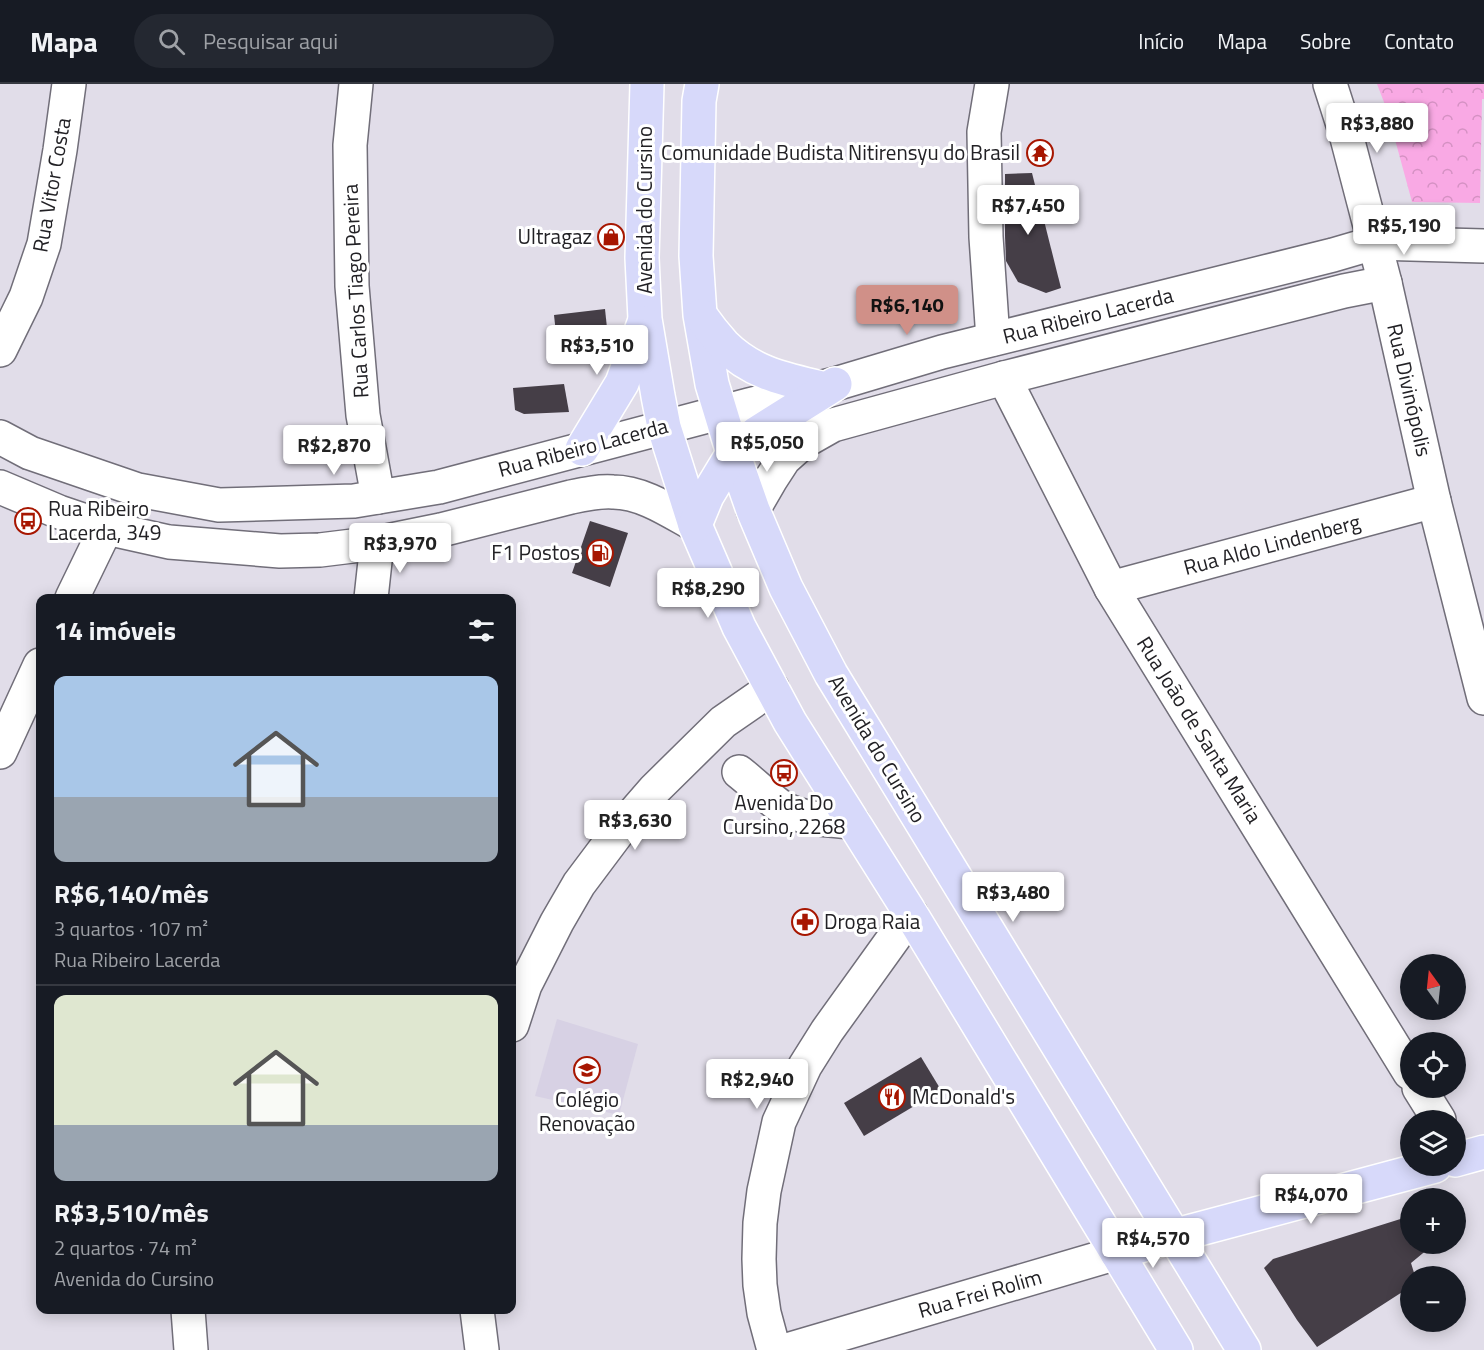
<!DOCTYPE html>
<html lang="pt">
<meta charset="utf-8">
<style>
:root{--surface:#171b24;--page:#242831;--text:#f1f3f6;--muted:#9ea1a6;--line:#363941;--accent:#d09088}
body{margin:0;font-family:"Titillium Web",sans-serif;background:var(--page);color:var(--text);height:100vh;display:flex;flex-direction:column;font-size:22px;white-space:nowrap}
*{box-sizing:border-box;margin:0}
p{font-size:20px;color:var(--muted)}
.icon{flex:none;width:33px;height:33px;fill:none;stroke:currentColor;stroke-width:2;stroke-linecap:round;stroke-linejoin:round}
.map{position:relative;flex:1;overflow:hidden}
.sheet{position:absolute;left:36px;top:510px;width:480px;height:720px;display:flex;flex-direction:column;background:var(--surface);border-radius:12px;box-shadow:0 3px 15px #0003}
.sheet>*{flex:none}
.needle{width:39px;rotate:345deg}
.controls{position:absolute;left:1400px;top:870px;display:grid;gap:12px}
.controls a{display:grid;place-items:center;width:66px;height:66px;border-radius:50%;background:var(--surface);box-shadow:0 3px 15px #0003;font-size:30px}
.price{position:absolute;translate:-50% -51px;padding:0 14px;border-radius:6px;background:#fff;color:#222;font-size:20px;line-height:39px;filter:drop-shadow(0 2px 3px #0008)}
.price::after{content:'';position:absolute;left:50%;top:36px;width:18px;height:14px;margin-left:-9px;background:inherit;clip-path:polygon(0 0,100% 0,50% 100%)}
.price.selected{background:var(--accent);color:#111}
ul{padding:0;list-style:none}
li{display:grid;align-content:center;gap:12px;height:318px;padding:0 18px}
li+li{border-top:2px solid var(--line)}
li span{display:grid;place-items:center;height:186px;border-radius:12px;color:#555}
li>.icon{margin-inline-start:auto}
span .icon{width:108px;height:108px;fill:#fffc;stroke-width:1}
li b{font-size:26px}
h2{display:flex;justify-content:space-between;align-items:center;height:72px;padding:0 18px;font-size:26px}
header{display:flex;align-items:center;gap:36px;box-sizing:border-box;height:84px;padding:0 30px;background:var(--surface);border-bottom:2px solid var(--line)}
header strong{font-size:28px}
nav{display:flex;gap:33px;margin-inline-start:auto;font-size:21px}
.search{width:420px;height:54px;background:var(--page);display:flex;align-items:center;gap:15px;box-sizing:border-box;padding:0 21px;border-radius:33px;color:var(--muted);font-size:22px}
.map>svg:first-child{display:block}
.built{fill:#d7d1e4}
.park{fill:url(#park-crowns)}
.building{fill:#453e47}
.lines{fill:none;stroke-linecap:round;stroke-linejoin:round}
.minor-casing{stroke:#716e79;stroke-width:36}
.major-casing{stroke:#fff;stroke-width:36}
.minor{stroke:#fff;stroke-width:33}
.major{stroke:#d7d9fa;stroke-width:33}
.labels{text-anchor:middle;stroke-width:6;stroke-linejoin:round;paint-order:stroke}
.poi-label{font-size:21px;fill:#222125;stroke:#fff;text-anchor:end}
.street-label{font-size:21px;fill:#222125;stroke:#fff}
</style>
<header>
<strong>Mapa</strong>
<div class="search"><svg class="icon" aria-label="search" viewBox="0 0 24 24"><circle cx="10" cy="10" r="6"/><path d="M15 15l6 6"/></svg>Pesquisar aqui</div>
<nav><a>Início</a><a>Mapa</a><a>Sobre</a><a>Contato</a></nav>
</header>
<div class="map">
<svg width="1484" height="1266" viewBox="0 0 1484 1266">
<defs>
<pattern id="park-crowns" width="20" height="18" patternUnits="userSpaceOnUse" patternTransform="scale(1.5)"><rect width="20" height="18" fill="#f9a9e4"/><path d="M2 6a3 3 0 1 1 6 0M12 15a3 3 0 1 1 6 0" fill="none" stroke="#d591c3"/></pattern>
</defs>
<rect width="100%" height="100%" fill="#e1dde9"/>
<path class="built" d="M557,935l81,25 -19,71 -84,-19z"/>
<path class="park" d="M1377,0h107v15h-2l-2,104 -68,-1 -25,-92z"/>
<g class="building">
<path d="M1032,89l29,115 -15,5 -28,-11 -12,-21 -1,-25v-62z"/>
<path d="M605,225l4,38 -51,5 -4,-37z"/>
<path d="M564,300l5,28 -45,2 -9,-4 -2,-22z"/>
<path d="M590,437l38,12 -18,54 -38,-14z"/>
<path d="M921,973l20,33 -77,46 -20,-33z"/>
<path d="M1410,1132v28h24l-23,19 4,13h-5v11l-93,60 -20,-27 -33,-52 9,-9z"/>
</g>
<g class="lines">
<defs>
<g id="minor">
<path d="M356,0l-6,61 2,141 11,129 15,82"/>
<path d="M992,0l-8,48 2,105 7,102"/>
<path d="M1330,0l16,50 39,149 49,218 50,197"/>
<path d="M0,266l26,-53 18,-53 16,-94 9,-66"/>
<path d="M1004,294l107,210 299,485"/>
<path d="M0,353l30,16 108,37 81,15 135,-4 85,-14 310,-82 86,-21 107,-32 391,-97 41,-12 110,3"/>
<path d="M0,403l59,25 47,16 63,14 111,9 40,-1 57,-7 64,-13 130,-33c14,-3 28,-6 42,-5 29,0 57,19 82,33"/>
<path d="M753,426l18,-31 13,-20 19,-17 30,-17 171,-47 340,-87 41,-8"/>
<path d="M1111,504l323,-87"/>
<path d="M72,514l34,-70"/>
<path d="M371,514l6,-55"/>
<path d="M0,668l40,-87"/>
<path d="M739,688c13,10 31,28 44,36 21,12 47,12 70,14"/>
<path d="M512,941l13,-40 32,-63 22,-38 42,-56 33,-38 69,-68 49,-34"/>
<path d="M1419,1004l20,32"/>
<path d="M188,1226l3,40"/>
<path d="M477,1226l5,40"/>
<path d="M774,1266l-10,-37 -4,-28 -1,-26 1,-36 4,-32 15,-69 26,-56 22,-35 84,-117"/>
<path d="M787,1266l330,-97"/>
</g>
<g id="major">
<path d="M647,0l-5,174 3,61 13,77 6,31 31,98 44,102 51,95 121,192 265,436"/>
<path d="M702,0l-3,17 -3,155 4,59 12,69 21,69 20,57 33,78 45,86 413,676"/>
<path d="M701,232c7,10 15,20 23,29 28,28 60,34 97,43"/>
<path d="M582,365l40,-66 22,-60"/>
<path d="M695,441l12,-29 26,-43 24,-20 78,-49"/>
<path d="M1455,1076l29,-8"/>
<path d="M1117,1169l56,-17 262,-70"/>
</g>
</defs>
<use href="#minor" class="minor-casing"/>
<use href="#major" class="major-casing"/>
<use href="#minor" class="minor"/>
<use href="#major" class="major"/>
</g>
<defs>
<symbol id="temple-ring" viewBox="-11 -11 22 22"><circle r="9.5" fill="#fff" stroke="#a71601" stroke-width="1.5"/><path d="M0-6L5-2H3V0L6.5 2.5H4V6H1.5V3h-3V6H-4V2.5H-6.5L-3 0V-2H-5Z" fill="#a71601"/></symbol>
<symbol id="shop-ring" viewBox="-11 -11 22 22"><circle r="9.5" fill="#fff" stroke="#a71601" stroke-width="1.5"/><path d="M-5-2.5h2.3a2.7 3.5 0 0 1 5.4 0H5L5.5 6h-11ZM-1.5-2.5h3a1.5 2.3 0 0 0-3 0Z" fill="#a71601"/></symbol>
<symbol id="bus-ring" viewBox="-11 -11 22 22"><circle r="9.5" fill="#fff" stroke="#a71601" stroke-width="1.5"/><path d="M-5-6H5V4H4V6H2V4H-2V6H-4V4H-5ZM-3.5-4V0h7V-4ZM-3.5 1.2v1.5H-2V1.2ZM2 1.2v1.5H3.5V1.2Z" fill="#a71601"/></symbol>
<symbol id="fuel-ring" viewBox="-11 -11 22 22"><circle r="9.5" fill="#fff" stroke="#a71601" stroke-width="1.5"/><path d="M-5.5-6h7V0h2V4h1.3V-2.5L3-4.5l.8-.8L6-3V5H2.5V1h-1V6h-7ZM-4.2-4.7v3.2H.2V-4.7Z" fill="#a71601"/></symbol>
<symbol id="pharmacy-ring" viewBox="-11 -11 22 22"><circle r="9.5" fill="#fff" stroke="#a71601" stroke-width="1.5"/><path d="M-2-6h4v4h4v4h-4v4h-4v-4h-4v-4h4Z" fill="#a71601"/></symbol>
<symbol id="school-ring" viewBox="-11 -11 22 22"><circle r="9.5" fill="#fff" stroke="#a71601" stroke-width="1.5"/><path d="M0-5L7-2L0 1L-7-2ZM-4 1L0 2.5L4 1V4Q0 6-4 4Z" fill="#a71601"/></symbol>
<symbol id="restaurant-ring" viewBox="-11 -11 22 22"><circle r="9.5" fill="#fff" stroke="#a71601" stroke-width="1.5"/><path d="M-5-6h1v4h1v-4h1v4h1v-4h1v5L-1.5 .5V6h-2V.5L-5-1ZM5-6V6H3V1.5H1.5Q1.5-4 5-6Z" fill="#a71601"/></symbol>
</defs>
<g fill-rule="evenodd">
<use href="#temple-ring" x="1025" y="54" width="30" height="30"/>
<use href="#shop-ring" x="596" y="138" width="30" height="30"/>
<use href="#bus-ring" x="13" y="422" width="30" height="30"/>
<use href="#fuel-ring" x="585" y="454" width="30" height="30"/>
<use href="#bus-ring" x="769" y="674" width="30" height="30"/>
<use href="#pharmacy-ring" x="790" y="823" width="30" height="30"/>
<use href="#school-ring" x="572" y="971" width="30" height="30"/>
<use href="#restaurant-ring" x="877" y="998" width="30" height="30"/>
</g>
<g class="labels">
<g class="poi-label">
<text x="1020" y="76">Comunidade Budista Nitirensyu do Brasil</text>
<text x="592" y="160">Ultragaz</text>
<text x="48" y="432" text-anchor="start">Rua Ribeiro<tspan x="48" dy="24">Lacerda, 349</tspan></text>
<text x="580" y="476">F1 Postos</text>
<text x="784" y="726" text-anchor="middle">Avenida Do<tspan x="784" dy="24">Cursino, 2268</tspan></text>
<text x="824" y="845" text-anchor="start">Droga Raia</text>
<text x="912" y="1020" text-anchor="start">McDonald's</text>
<text x="587" y="1023" text-anchor="middle">Colégio<tspan x="587" dy="24">Renovação</tspan></text>
</g>
<g class="street-label">
<text transform="translate(52 101) rotate(-80)" y="7">Rua Vitor Costa</text>
<text transform="translate(645 126) rotate(-90)" y="7">Avenida do Cursino</text>
<text transform="translate(356 207) rotate(-93)" y="7">Rua Carlos Tiago Pereira</text>
<text transform="translate(1088 232) rotate(-14)" y="7">Rua Ribeiro Lacerda</text>
<text transform="translate(1409 306) rotate(77)" y="7">Rua Divinópolis</text>
<text transform="translate(583 364) rotate(-15)" y="7">Rua Ribeiro Lacerda</text>
<text transform="translate(1272 461) rotate(-15)" y="7">Rua Aldo Lindenberg</text>
<text transform="translate(1199 646) rotate(58)" y="7">Rua João de Santa Maria</text>
<text transform="translate(877 665) rotate(59)" y="7">Avenida do Cursino</text>
<text transform="translate(980 1210) rotate(-16)" y="7">Rua Frei Rolim</text>
</g>
</g>
</svg>
<div class="controls">
<a><svg class="needle" viewBox="-14 -14 28 28"><path d="M0-13l5 13h-10z" fill="#e53935"/><path d="M0 13l5-13h-10z" fill="#9ea1a6"/></svg></a>
<a><svg class="icon" aria-label="locate" viewBox="0 0 24 24"><circle cx="12" cy="12" r="6"/><path d="M12 2v4M12 18v4M2 12h4M18 12h4"/></svg></a>
<a><svg class="icon" aria-label="layers" viewBox="0 0 24 24"><path d="M12 4l9 5-9 5-9-5zM3 14l9 5 9-5"/></svg></a>
<a>+</a>
<a>−</a>
</div>
<b class="price" style="left:1377px;top:70px">R$3,880</b>
<b class="price" style="left:1028px;top:152px">R$7,450</b>
<b class="price" style="left:1404px;top:172px">R$5,190</b>
<b class="price selected" style="left:907px;top:252px">R$6,140</b>
<b class="price" style="left:597px;top:292px">R$3,510</b>
<b class="price" style="left:767px;top:389px">R$5,050</b>
<b class="price" style="left:334px;top:392px">R$2,870</b>
<b class="price" style="left:400px;top:490px">R$3,970</b>
<b class="price" style="left:708px;top:535px">R$8,290</b>
<b class="price" style="left:635px;top:767px">R$3,630</b>
<b class="price" style="left:1013px;top:839px">R$3,480</b>
<b class="price" style="left:757px;top:1026px">R$2,940</b>
<b class="price" style="left:1311px;top:1141px">R$4,070</b>
<b class="price" style="left:1153px;top:1185px">R$4,570</b>
<section class="sheet">
<h2>14 imóveis<svg class="icon" aria-label="filters" viewBox="0 0 24 24"><path d="M4 7h16M4 17h16"/><circle cx="9" cy="7" r="2"/><circle cx="15" cy="17" r="2"/></svg></h2>
<ul>
<li><span style="background:linear-gradient(#a9c7e8 65%,#9aa5b1 0)"><svg class="icon" aria-label="home" viewBox="0 0 24 24"><path d="M3 11l9-7 9 7M6 9v11h12V9"/></svg></span><div><b>R$6,140/mês</b><p>3 quartos · 107 m²</p><p>Rua Ribeiro Lacerda</p></div></li>
<li><span style="background:linear-gradient(#dfe7d0 70%,#9aa5b1 0)"><svg class="icon" aria-label="home" viewBox="0 0 24 24"><path d="M3 11l9-7 9 7M6 9v11h12V9"/></svg></span><div><b>R$3,510/mês</b><p>2 quartos · 74 m²</p><p>Avenida do Cursino</p></div></li>
</ul>
</section>
</div>
